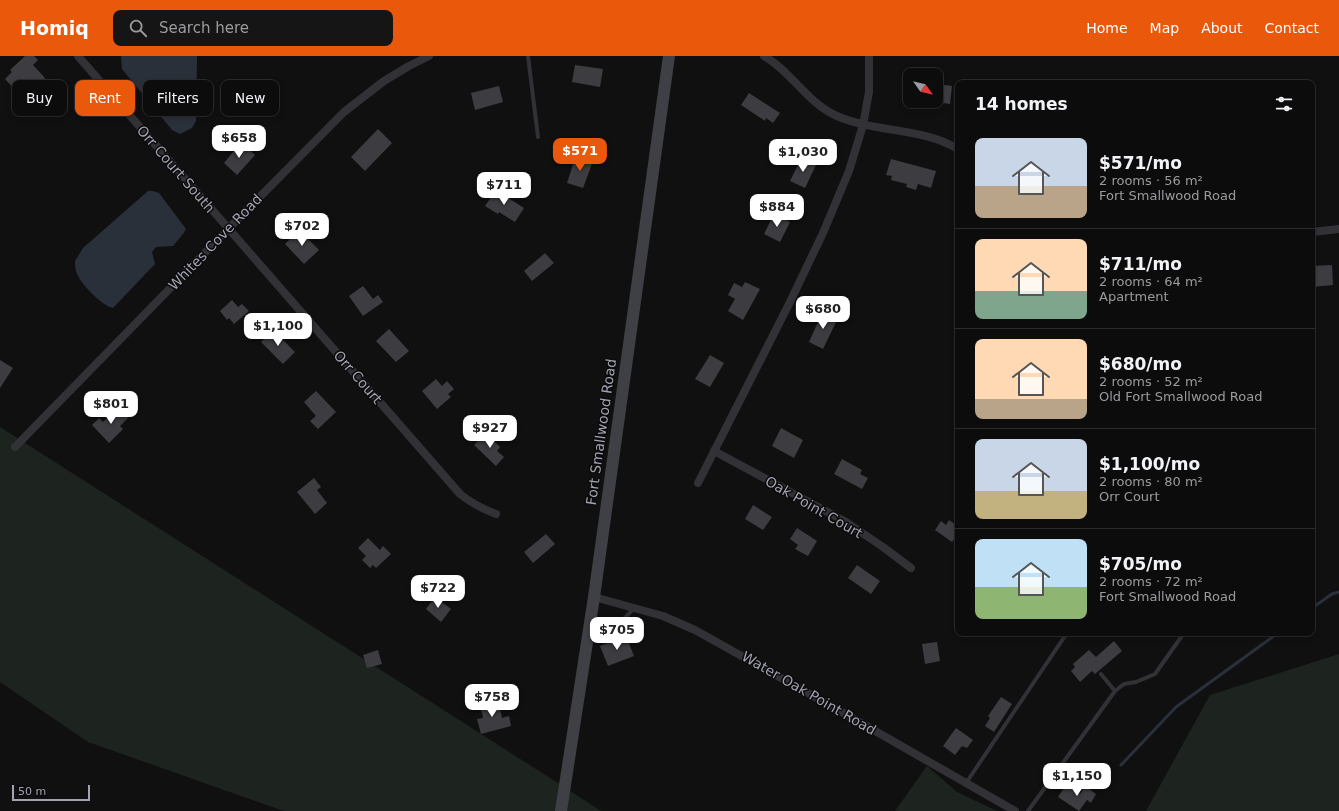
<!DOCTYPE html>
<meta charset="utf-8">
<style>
:root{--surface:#0c0c0d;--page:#151516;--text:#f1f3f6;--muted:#9a9b9d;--line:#2c2c2e;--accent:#ea580c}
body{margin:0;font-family:"DejaVu Sans",sans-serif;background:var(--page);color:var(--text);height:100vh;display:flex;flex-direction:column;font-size:15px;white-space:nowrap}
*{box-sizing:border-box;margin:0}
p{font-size:13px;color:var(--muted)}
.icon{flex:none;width:22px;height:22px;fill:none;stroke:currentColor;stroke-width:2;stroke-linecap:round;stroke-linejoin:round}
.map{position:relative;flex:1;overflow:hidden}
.side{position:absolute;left:955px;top:24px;width:360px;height:556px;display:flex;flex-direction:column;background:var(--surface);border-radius:8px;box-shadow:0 2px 6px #0003,0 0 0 1px var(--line)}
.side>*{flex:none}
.top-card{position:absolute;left:12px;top:24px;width:380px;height:36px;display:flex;gap:8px}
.needle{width:26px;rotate:124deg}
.tools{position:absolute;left:903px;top:12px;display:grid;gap:8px}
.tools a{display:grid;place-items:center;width:40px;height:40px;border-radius:8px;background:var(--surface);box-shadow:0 2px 6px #0003,0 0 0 1px var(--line);font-size:20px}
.scale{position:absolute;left:12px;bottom:10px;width:78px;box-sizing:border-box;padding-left:4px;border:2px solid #a2a3b2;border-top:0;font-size:11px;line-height:14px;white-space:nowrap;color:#a2a3b2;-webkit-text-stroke:3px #0b0b0c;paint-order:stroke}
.price{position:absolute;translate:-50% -34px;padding:0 9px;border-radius:8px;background:#fff;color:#222;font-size:13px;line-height:26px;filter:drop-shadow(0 1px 2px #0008)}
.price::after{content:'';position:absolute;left:50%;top:24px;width:12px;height:9px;margin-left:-6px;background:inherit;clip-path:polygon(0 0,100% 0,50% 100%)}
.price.active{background:var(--accent);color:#fff}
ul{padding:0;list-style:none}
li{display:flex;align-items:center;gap:12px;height:100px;padding:0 20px}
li+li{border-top:1px solid var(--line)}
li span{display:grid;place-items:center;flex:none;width:112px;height:80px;border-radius:8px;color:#555}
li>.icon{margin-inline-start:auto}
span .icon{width:48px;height:48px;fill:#fffc;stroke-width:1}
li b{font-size:17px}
h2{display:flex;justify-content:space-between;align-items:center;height:48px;padding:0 20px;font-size:17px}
.pill{padding:0 14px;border-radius:8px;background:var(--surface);box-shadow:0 2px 6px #0003,0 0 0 1px var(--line);font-size:14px;line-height:36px}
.pill.active{background:var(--accent);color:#fff}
header{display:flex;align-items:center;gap:24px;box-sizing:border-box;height:56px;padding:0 20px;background:var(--accent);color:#fff}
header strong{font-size:19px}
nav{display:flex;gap:22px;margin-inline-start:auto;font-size:14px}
.search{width:280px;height:36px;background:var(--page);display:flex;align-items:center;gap:10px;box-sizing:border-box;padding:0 14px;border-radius:8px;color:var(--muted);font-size:15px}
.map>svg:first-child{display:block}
.green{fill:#1d241f}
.water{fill:#2a3039}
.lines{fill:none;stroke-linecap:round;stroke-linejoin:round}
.stream{stroke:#2a3039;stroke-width:3}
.building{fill:#3d3d41}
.lane{stroke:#323136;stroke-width:4}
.street{stroke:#323136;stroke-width:8}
.secondary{stroke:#3f4046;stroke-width:12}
.labels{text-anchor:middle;stroke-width:3;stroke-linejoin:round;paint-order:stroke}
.street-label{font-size:14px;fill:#a2a3b2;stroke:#0b0b0c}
</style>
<header>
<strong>Homiq</strong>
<div class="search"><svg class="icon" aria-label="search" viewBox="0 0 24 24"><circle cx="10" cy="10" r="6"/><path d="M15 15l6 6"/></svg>Search here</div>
<nav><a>Home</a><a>Map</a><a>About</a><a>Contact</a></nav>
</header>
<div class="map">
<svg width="1339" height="755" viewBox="0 0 1339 755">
<rect width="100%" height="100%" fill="#101011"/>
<g class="green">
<path d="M0,371l561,358 40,26h-317l-196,-69 -88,-60z"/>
<path d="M1339,598v157h-193l64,-116z"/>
<path d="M927,710l30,26 40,19h-102z"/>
</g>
<g class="water">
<path d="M121,0h76l-1,65 -4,7 -12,6 -8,-4 -50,-61z"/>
<path d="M148,135h5l6,2 27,36 -3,5 -10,12 -17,1 -4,5 3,12 -42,44c-12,-3 -31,-23 -36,-34 -2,-4 -2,-9 -2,-13l8,-13z"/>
</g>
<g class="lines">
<g class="stream">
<path d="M1312,552l20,-14 7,-2"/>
<path d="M1121,709l55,-58 102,-74"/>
</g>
</g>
<g class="building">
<path d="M25,0h9l4,4 -5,5 12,13 -16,14 -5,-6 -7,6 -12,-13 7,-7 -2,-2z"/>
<path d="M575,9l28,4 -3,18 -28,-5z"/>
<path d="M936,28l16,2 -2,18 -14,-2z"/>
<path d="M499,30l4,16 -28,8 -4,-17z"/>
<path d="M749,37l31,20 -7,10 -7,-5 -1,3 -24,-16z"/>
<path d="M378,73l14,14 -27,28 -14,-14z"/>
<path d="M241,86l14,13 -18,20 -13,-12z"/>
<path d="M576,99l17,6 -10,27 -16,-5z"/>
<path d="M801,103l15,6 -11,23 -15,-7z"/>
<path d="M891,103l45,12 -5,17 -13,-4 -2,6 -10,-3 1,-3 -16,-4 1,-4 -6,-1z"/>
<path d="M496,134l28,18 -9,14 -16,-10 -1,2 -13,-8z"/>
<path d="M774,158l16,8 -10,20 -16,-8z"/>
<path d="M299,174l20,20 -15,14 -19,-20z"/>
<path d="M545,197l9,10 -22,18 -8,-10z"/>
<path d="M1332,209l1,20 -21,2v-21z"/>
<path d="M745,226l15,7 -17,31 -15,-9 7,-12 -7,-4 6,-12 8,4z"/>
<path d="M363,230l10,13 5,-4 5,7 -20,14 -14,-20z"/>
<path d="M232,244l6,7 4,-3 7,7 -15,13 -5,-6 -2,2 -7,-9z"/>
<path d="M823,255l15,7 -15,31 -14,-7z"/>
<path d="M389,273l20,22 -13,11 -20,-21z"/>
<path d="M273,274l22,22 -12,12 -22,-22z"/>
<path d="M710,299l14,8 -14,24 -15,-8z"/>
<path d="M0,304l13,8 -13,20z"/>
<path d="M436,323l6,7 5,-5 7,8 -6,5 3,3 -14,12 -15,-18z"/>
<path d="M316,335l20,21 -18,17 -8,-8 6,-5 -12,-14z"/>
<path d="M118,352l10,10 -8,8 3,3 -14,14 -17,-18 7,-7 4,4z"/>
<path d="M781,372l22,12 -9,18 -22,-12z"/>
<path d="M486,377l14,14 -3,4 7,6 -8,9 -22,-21z"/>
<path d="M842,403l20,11 -2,4 8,4 -6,11 -28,-15z"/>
<path d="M314,422l7,9 -4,3 10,13 -12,11 -18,-22z"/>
<path d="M753,449l19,12 -9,13 -18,-11z"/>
<path d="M949,464l9,6v8l-6,8 -17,-12 6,-9 5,4z"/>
<path d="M797,472l20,13 -9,15 -13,-7 3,-4 -8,-6z"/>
<path d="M546,478l9,10 -22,19 -9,-11z"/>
<path d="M368,482l12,12 3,-4 8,8 -15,14 -3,-3 -3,3 -8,-8 4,-4 -8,-8z"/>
<path d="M857,509l23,16 -9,13 -23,-16z"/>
<path d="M435,541l16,12 -10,13 -15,-13z"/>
<path d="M626,580l8,20 -26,10 -8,-20z"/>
<path d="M1114,585l8,10 -27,23 -3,-3 -12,11 -9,-11 4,-4 -2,-3 16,-14 7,7z"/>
<path d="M937,586l3,19 -15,3 -3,-20z"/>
<path d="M378,594l4,14 -15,4 -4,-13z"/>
<path d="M1001,641l11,7 -18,28 -9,-6 5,-8 -2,-2z"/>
<path d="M498,644l4,18 7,-2 2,10 -30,8 -4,-15 6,-1 -3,-14z"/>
<path d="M956,672l17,12 -6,8 -5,-2 -7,9 -12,-9z"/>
<path d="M1066,729l14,9 5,-8 11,8 -5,9 -4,-3 -8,11 -21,-14z"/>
</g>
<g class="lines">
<g class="lane">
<path d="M528,0l10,81"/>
<path d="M590,578c24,-2 29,-9 44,-26"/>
<path d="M1115,635l9,-7 12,-2 19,-8 29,-41"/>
<path d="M966,727l101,-150"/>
<path d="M1028,755l87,-120 -14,-17"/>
</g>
<g class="street">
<path d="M78,0l382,438c11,9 23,15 36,20"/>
<path d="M764,0c28,16 43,47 73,60 39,17 84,11 121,33"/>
<path d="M1312,176l27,-3"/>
<path d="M15,391l213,-218 116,-117 40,-31 25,-15 20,-10"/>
<path d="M714,395l132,71 37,25 28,21"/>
<path d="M698,427l91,-179 34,-71 26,-62 14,-46 6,-33v-36"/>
<path d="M594,541l69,19 32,14 154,86 166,95"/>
</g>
<path class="secondary" d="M561,755l33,-214 75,-541"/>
</g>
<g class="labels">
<g class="street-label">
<text transform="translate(176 113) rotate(49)" y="5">Orr Court South</text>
<text transform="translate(215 186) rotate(-46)" y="5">Whites Cove Road</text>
<text transform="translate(358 321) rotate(49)" y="5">Orr Court</text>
<text transform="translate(601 376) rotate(-82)" y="5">Fort Smallwood Road</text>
<text transform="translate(814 451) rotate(30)" y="5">Oak Point Court</text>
<text transform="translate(809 637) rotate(30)" y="5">Water Oak Point Road</text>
</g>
</g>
</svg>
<div class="tools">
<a><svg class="needle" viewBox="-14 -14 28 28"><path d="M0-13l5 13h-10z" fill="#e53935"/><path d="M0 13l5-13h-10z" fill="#9a9b9d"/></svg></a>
</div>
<div class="scale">50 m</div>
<b class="price" style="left:239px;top:103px">$658</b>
<b class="price active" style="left:580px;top:116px">$571</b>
<b class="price" style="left:803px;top:117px">$1,030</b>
<b class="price" style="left:504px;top:150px">$711</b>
<b class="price" style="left:777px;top:172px">$884</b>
<b class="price" style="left:302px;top:191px">$702</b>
<b class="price" style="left:823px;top:274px">$680</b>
<b class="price" style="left:278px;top:291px">$1,100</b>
<b class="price" style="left:111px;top:369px">$801</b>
<b class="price" style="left:490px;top:393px">$927</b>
<b class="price" style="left:438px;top:553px">$722</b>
<b class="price" style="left:617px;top:595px">$705</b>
<b class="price" style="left:492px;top:662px">$758</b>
<b class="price" style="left:1077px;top:741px">$1,150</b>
<div class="top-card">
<a class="pill">Buy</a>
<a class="pill active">Rent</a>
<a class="pill">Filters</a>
<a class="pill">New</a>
</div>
<section class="side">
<h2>14 homes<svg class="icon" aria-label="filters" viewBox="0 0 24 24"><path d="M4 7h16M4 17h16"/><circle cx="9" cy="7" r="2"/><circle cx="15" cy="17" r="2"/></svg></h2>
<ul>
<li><span style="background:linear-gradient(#c9d6e8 60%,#b9a48a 0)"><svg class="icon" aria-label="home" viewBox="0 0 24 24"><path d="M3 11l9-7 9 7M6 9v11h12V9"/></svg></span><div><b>$571/mo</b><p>2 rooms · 56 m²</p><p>Fort Smallwood Road</p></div></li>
<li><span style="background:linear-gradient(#ffd9b3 65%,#7fa58c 0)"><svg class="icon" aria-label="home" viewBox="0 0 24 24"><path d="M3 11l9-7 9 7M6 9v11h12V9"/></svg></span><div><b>$711/mo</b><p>2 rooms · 64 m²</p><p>Apartment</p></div></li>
<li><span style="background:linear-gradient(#ffd9b3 75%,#b9a48a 0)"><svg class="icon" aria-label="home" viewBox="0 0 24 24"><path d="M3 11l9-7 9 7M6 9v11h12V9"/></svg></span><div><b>$680/mo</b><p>2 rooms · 52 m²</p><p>Old Fort Smallwood Road</p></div></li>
<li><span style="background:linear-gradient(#c9d6e8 65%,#c2b280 0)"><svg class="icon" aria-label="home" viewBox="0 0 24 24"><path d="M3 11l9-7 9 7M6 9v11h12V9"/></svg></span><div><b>$1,100/mo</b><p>2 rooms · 80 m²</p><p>Orr Court</p></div></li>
<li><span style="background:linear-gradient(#bfe0f5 60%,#8fb573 0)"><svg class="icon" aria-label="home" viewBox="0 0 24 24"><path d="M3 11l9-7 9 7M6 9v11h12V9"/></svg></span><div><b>$705/mo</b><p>2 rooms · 72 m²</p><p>Fort Smallwood Road</p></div></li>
</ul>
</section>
</div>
